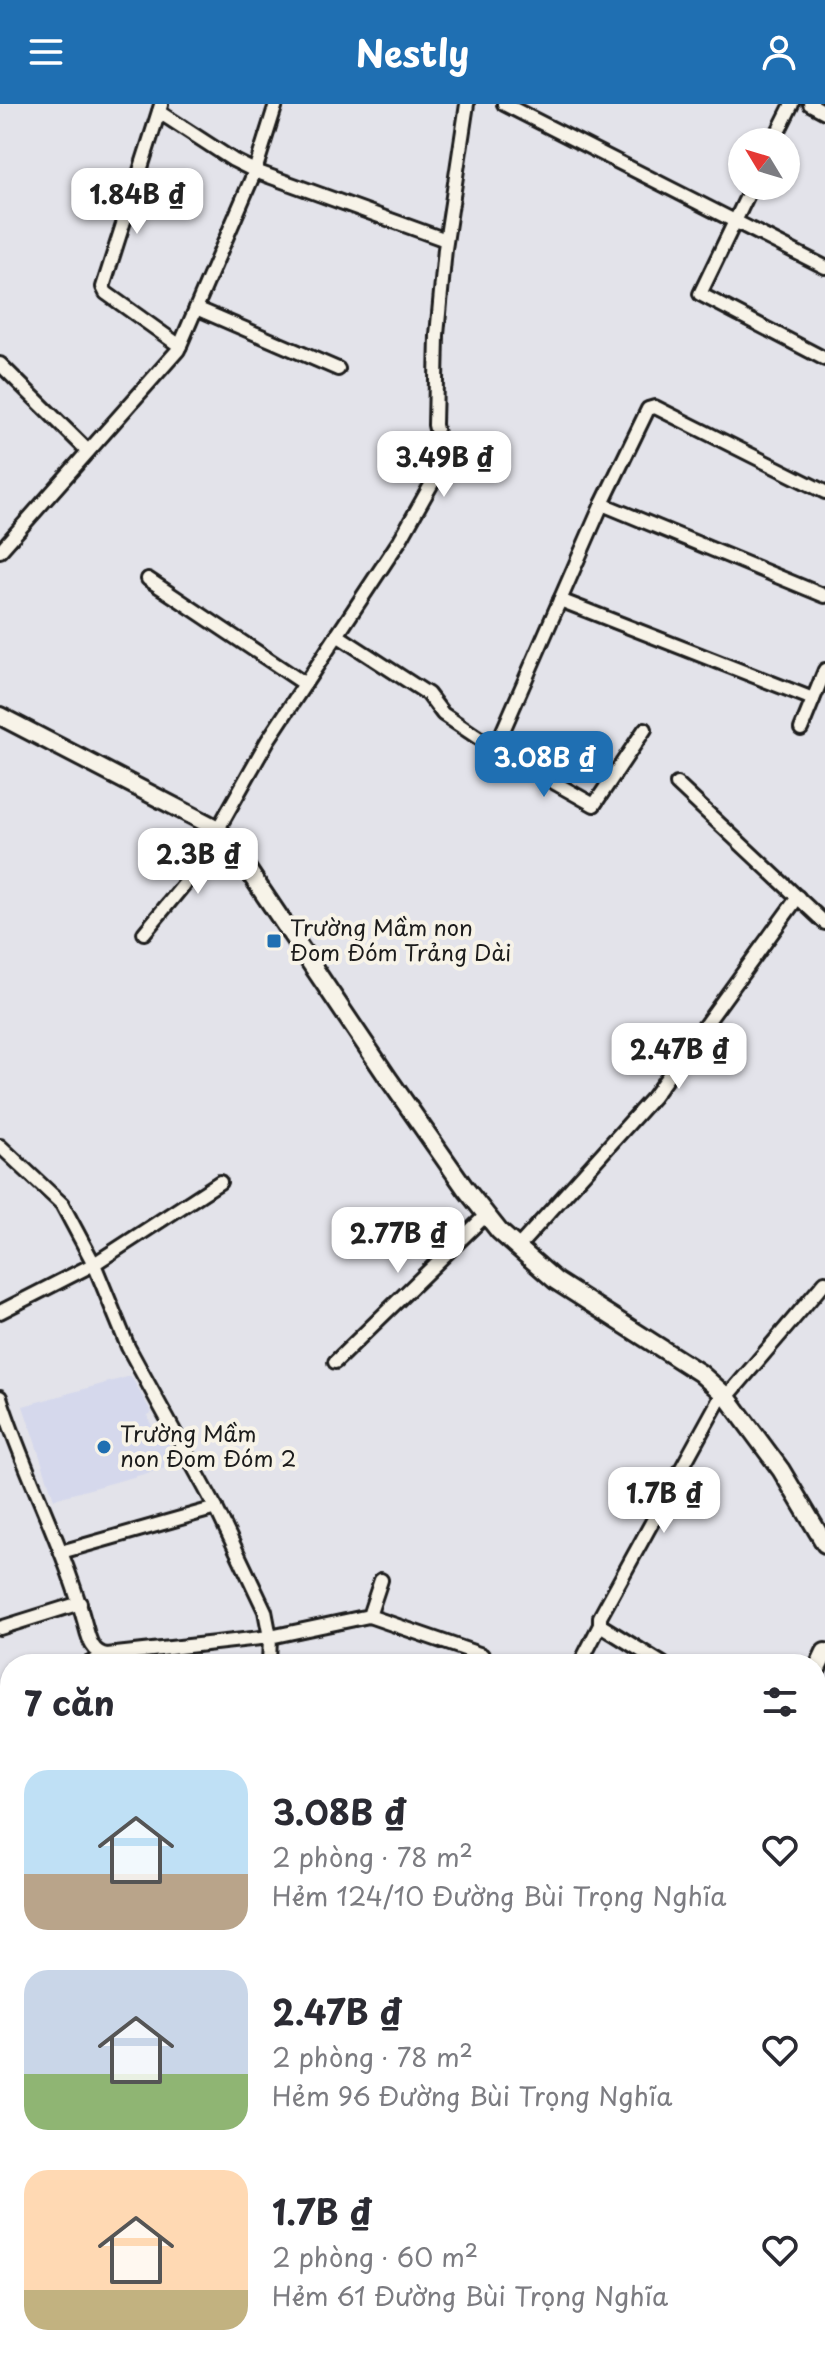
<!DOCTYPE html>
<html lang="vi">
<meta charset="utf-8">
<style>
:root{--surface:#fff;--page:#f7f7f7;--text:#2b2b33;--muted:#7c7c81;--accent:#1f6fb2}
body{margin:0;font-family:"Playpen Sans",sans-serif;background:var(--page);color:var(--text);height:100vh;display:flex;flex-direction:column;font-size:30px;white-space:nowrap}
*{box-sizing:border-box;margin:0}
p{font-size:26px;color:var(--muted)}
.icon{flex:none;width:44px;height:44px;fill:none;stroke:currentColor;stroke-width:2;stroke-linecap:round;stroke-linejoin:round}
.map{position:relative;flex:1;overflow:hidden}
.panel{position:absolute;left:0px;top:1550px;width:826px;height:712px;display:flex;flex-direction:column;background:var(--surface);border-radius:32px 32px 0 0;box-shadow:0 2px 6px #0004}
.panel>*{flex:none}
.needle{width:52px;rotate:308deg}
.fabs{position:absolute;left:728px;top:24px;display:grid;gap:16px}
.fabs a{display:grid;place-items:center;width:72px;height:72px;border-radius:50%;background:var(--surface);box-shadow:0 2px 6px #0004;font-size:40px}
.price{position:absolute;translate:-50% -68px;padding:0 18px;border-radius:16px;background:#fff;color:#222;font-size:26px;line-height:52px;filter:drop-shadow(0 2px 4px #0008)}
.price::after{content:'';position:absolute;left:50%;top:48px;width:24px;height:18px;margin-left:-12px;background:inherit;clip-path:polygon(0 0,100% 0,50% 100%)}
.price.on{background:var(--accent);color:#fff}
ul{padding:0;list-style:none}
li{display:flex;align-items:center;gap:24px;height:200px;padding:0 24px}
li span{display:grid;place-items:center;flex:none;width:224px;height:160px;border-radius:24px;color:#555}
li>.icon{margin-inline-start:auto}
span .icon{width:96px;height:96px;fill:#fffc;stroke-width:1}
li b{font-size:34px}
h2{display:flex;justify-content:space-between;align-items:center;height:96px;padding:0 24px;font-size:34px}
header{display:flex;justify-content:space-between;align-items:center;height:104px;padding:0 24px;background:var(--accent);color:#fff;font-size:36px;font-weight:700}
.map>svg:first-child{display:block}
.built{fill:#d5d8ec}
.water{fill:#a2d1fe;stroke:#6c89a4;stroke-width:2}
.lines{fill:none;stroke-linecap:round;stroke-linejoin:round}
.minor-casing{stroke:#1c1c1c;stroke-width:18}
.tertiary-casing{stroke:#1c1c1c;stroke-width:22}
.secondary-casing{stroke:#1c1c1c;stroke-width:24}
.minor{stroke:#f7f3e8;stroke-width:12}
.tertiary{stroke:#f7f3e8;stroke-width:16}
.secondary{stroke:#f7f3e8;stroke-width:18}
.poi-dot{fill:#1f6fb2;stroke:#f7f3e8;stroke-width:3}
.labels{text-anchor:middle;stroke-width:8;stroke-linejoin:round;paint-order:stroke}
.poi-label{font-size:22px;fill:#1c1c1c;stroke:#f7f3e8;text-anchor:start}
</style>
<header><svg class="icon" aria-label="menu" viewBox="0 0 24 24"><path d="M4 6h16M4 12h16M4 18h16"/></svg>Nestly<svg class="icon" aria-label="person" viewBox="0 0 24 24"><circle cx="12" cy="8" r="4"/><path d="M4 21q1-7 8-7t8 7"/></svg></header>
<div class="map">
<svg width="825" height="2262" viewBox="0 0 825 2262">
<rect width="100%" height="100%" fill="#e3e3ea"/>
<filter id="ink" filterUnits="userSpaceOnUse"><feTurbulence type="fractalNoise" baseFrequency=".0125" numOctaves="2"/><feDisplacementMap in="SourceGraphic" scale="16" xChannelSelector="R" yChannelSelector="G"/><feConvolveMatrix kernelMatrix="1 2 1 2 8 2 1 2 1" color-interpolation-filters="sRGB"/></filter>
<g filter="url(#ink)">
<path class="built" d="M131,1272l21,37 -5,2 6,14 8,-1 19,36 -126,35 -31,-93z"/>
<g class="water">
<path d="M825,2054v54l-9,9v-54z"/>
<path d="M706,2252h41l5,10h-41z"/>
</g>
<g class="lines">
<defs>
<g id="minor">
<path d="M504,0l321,163"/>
<path d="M810,0l15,8"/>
<path d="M161,1l-58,182 3,6 74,53"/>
<path d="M159,8l74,48 22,11 191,69"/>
<path d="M773,38l19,-38"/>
<path d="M752,82l-52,108 125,65"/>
<path d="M196,204l142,61"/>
<path d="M0,260l88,87"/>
<path d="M602,400l223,92"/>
<path d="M0,447l178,-201 77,-179 21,-67"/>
<path d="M148,475l157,105"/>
<path d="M560,496l253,99"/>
<path d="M337,531l91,59 15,20 52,35 107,-245 46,-95 7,-2 170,85"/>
<path d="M801,625l24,-59"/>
<path d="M495,645l99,56 51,-76"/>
<path d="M677,680l148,139"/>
<path d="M218,725l50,-89 132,-200 36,-64 6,-21 -7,-30 2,-90 8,-86 22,-145"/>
<path d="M144,829l80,-97"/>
<path d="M0,1042l62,58 32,60 34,83 88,161 49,103 5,26 -1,27"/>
<path d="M517,1144l136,-151 145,-200"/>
<path d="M0,1208l94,-48 126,-82"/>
<path d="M335,1258l151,-147"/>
<path d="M0,1293c24,75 62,145 83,220 5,15 6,36 24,38l163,-18 99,-21 12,-36"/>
<path d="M727,1293l98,-115"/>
<path d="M61,1448l155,-44"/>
<path d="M369,1512l113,39"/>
<path d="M0,1524l80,-25"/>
<path d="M88,1560l19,-9"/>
<path d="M580,1560l20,-39"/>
<path d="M663,1560l-63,-39v-8l123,-224"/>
<path d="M0,1591l10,-1"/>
<path d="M816,1758l9,4"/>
<path d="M816,1814l9,3"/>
<path d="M0,1884l10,31"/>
<path d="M0,2004l10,1"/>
<path d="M0,2054l10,-2"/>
<path d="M816,2055l9,-12"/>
<path d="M816,2125l9,-8"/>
<path d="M334,2252l2,10"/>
<path d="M700,2252l4,10"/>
<path d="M753,2252l5,10"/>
<path d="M156,2262l2,-10"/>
</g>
<g id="tertiary">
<path d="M0,612l218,113 9,10 161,239 77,110 34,43 57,50 144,92 27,24 54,73 44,74"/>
<path d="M816,1567l9,-19"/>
</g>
<g id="secondary">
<path d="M0,1775l10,-1"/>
<path d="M0,1804l10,-1"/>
<path d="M816,1887l9,4"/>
<path d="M816,1921l9,3"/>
</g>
</defs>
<use href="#minor" class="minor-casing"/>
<use href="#tertiary" class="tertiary-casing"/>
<use href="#secondary" class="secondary-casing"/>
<use href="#minor" class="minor"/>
<use href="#tertiary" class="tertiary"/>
<use href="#secondary" class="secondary"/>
</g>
</g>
<g class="poi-dot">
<rect x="266" y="829" width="16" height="16" rx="4"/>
<circle cx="104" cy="1343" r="8"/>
</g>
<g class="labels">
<g class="poi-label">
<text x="290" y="832">Trường Mầm non<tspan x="290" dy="25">Đom Đóm Trảng Dài</tspan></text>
<text x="120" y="1338">Trường Mầm<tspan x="120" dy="25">non Đom Đóm 2</tspan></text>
</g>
</g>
</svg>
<div class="fabs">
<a><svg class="needle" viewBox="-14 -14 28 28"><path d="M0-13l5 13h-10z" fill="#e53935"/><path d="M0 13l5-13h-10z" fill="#7c7c81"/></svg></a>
</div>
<b class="price" style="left:137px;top:132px">1.84B ₫</b>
<b class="price" style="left:444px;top:395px">3.49B ₫</b>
<b class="price on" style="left:544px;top:695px">3.08B ₫</b>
<b class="price" style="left:198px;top:792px">2.3B ₫</b>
<b class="price" style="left:679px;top:987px">2.47B ₫</b>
<b class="price" style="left:398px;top:1171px">2.77B ₫</b>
<b class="price" style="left:664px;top:1431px">1.7B ₫</b>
<section class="panel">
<h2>7 căn<svg class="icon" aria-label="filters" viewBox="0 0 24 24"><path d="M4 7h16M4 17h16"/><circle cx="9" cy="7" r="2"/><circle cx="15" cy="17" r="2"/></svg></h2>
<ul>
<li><span style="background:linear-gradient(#bfe0f5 65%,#b9a48a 0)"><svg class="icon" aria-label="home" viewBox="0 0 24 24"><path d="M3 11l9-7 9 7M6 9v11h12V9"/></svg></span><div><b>3.08B ₫</b><p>2 phòng · 78 m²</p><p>Hẻm 124/10 Đường Bùi Trọng Nghĩa</p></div><svg class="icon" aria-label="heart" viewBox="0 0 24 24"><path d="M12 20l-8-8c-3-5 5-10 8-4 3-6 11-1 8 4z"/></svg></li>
<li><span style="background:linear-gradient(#c9d6e8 65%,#8fb573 0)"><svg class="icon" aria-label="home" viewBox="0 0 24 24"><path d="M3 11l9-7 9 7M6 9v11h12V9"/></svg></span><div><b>2.47B ₫</b><p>2 phòng · 78 m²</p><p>Hẻm 96 Đường Bùi Trọng Nghĩa</p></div><svg class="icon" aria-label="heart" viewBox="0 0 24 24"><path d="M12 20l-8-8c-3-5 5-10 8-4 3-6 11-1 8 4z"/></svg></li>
<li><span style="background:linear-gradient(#ffd9b3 75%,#c2b280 0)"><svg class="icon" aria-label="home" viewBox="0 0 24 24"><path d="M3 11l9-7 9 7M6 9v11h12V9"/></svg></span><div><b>1.7B ₫</b><p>2 phòng · 60 m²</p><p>Hẻm 61 Đường Bùi Trọng Nghĩa</p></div><svg class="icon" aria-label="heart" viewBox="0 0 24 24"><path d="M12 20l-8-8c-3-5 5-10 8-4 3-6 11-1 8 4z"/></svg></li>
</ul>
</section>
</div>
